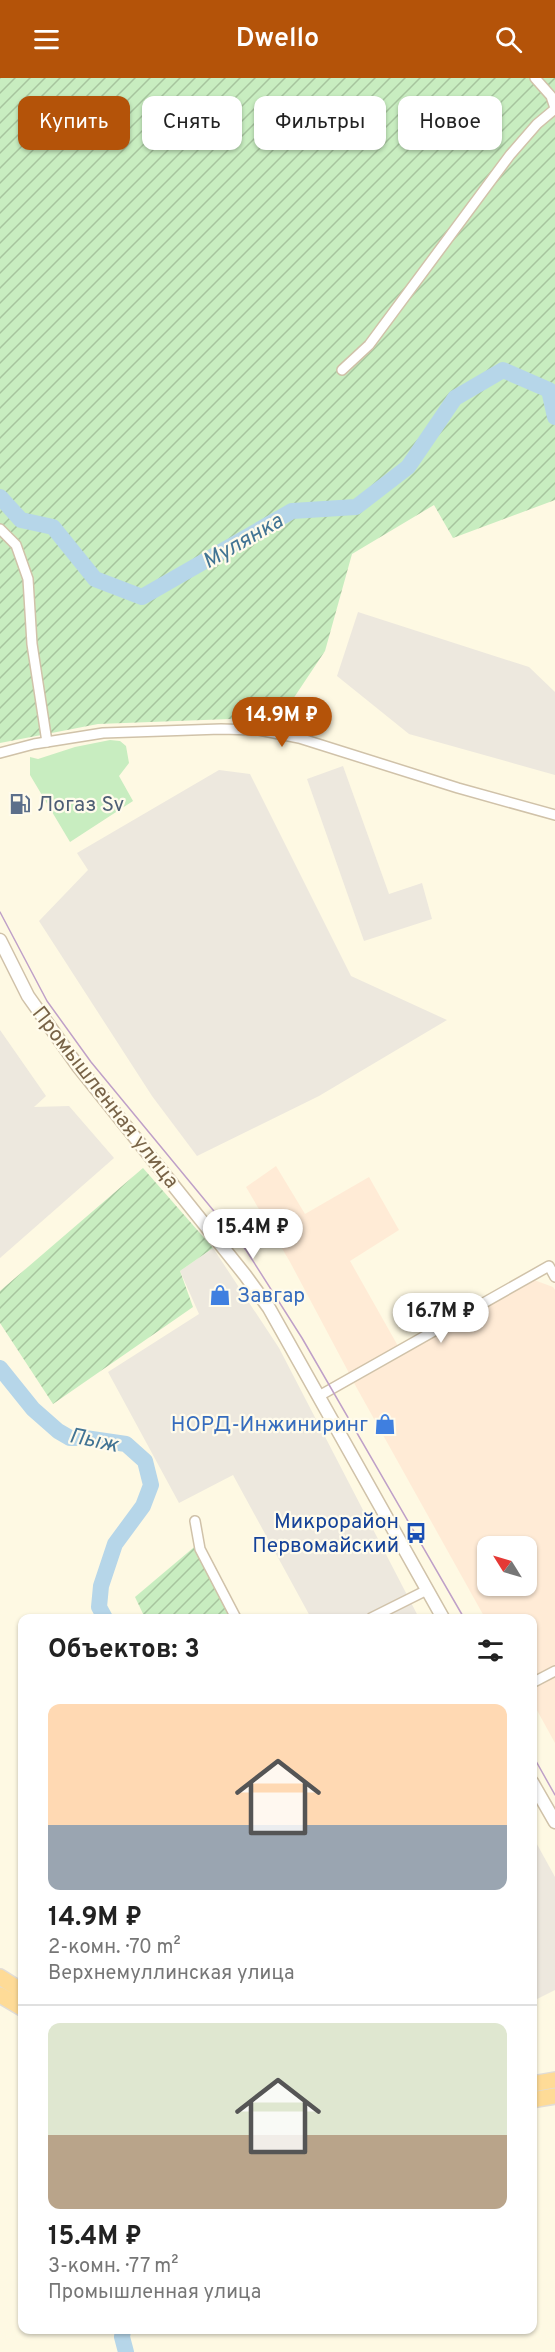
<!DOCTYPE html>
<html lang="ru">
<meta charset="utf-8">
<style>
:root{--surface:#fff;--page:#f2f2f2;--text:#222;--muted:#767676;--line:#e0e0e0;--accent:#b45309}
body{margin:0;font-family:Overpass,sans-serif;background:var(--page);color:var(--text);height:100vh;display:flex;flex-direction:column;font-size:22px;white-space:nowrap}
*{box-sizing:border-box;margin:0}
p{font-size:20px;color:var(--muted)}
.icon{flex:none;width:33px;height:33px;fill:none;stroke:currentColor;stroke-width:2;stroke-linecap:round;stroke-linejoin:round}
.map{position:relative;flex:1;overflow:hidden}
.panel{position:absolute;left:18px;top:1536px;width:519px;height:720px;display:flex;flex-direction:column;background:var(--surface);border-radius:12px;box-shadow:0 2px 4px #0004}
.panel>*{flex:none}
.top-card{position:absolute;left:18px;top:18px;width:519px;height:54px;display:flex;gap:12px}
.needle{width:39px;rotate:307deg}
.buttons{position:absolute;left:477px;top:1458px;display:grid;gap:12px}
.buttons a{display:grid;place-items:center;width:60px;height:60px;border-radius:12px;background:var(--surface);box-shadow:0 2px 4px #0004;font-size:30px}
.price{position:absolute;translate:-50% -51px;padding:0 14px;border-radius:21px;background:#fff;color:#222;font-size:20px;line-height:39px;filter:drop-shadow(0 2px 3px #0008)}
.price::after{content:'';position:absolute;left:50%;top:36px;width:18px;height:14px;margin-left:-9px;background:inherit;clip-path:polygon(0 0,100% 0,50% 100%)}
.price.current{background:var(--accent);color:#fff}
ul{padding:0;list-style:none}
li{display:grid;align-content:center;gap:12px;height:318px;padding:0 30px}
li+li{border-top:2px solid var(--line)}
li span{display:grid;place-items:center;height:186px;border-radius:12px;color:#555}
li>.icon{margin-inline-start:auto}
span .icon{width:108px;height:108px;fill:#fffc;stroke-width:1}
li b{font-size:26px}
h2{display:flex;justify-content:space-between;align-items:center;height:72px;padding:0 30px;font-size:26px}
.pill{padding:0 21px;border-radius:12px;background:var(--surface);box-shadow:0 2px 4px #0004;font-size:21px;line-height:54px}
.pill.current{background:var(--accent);color:#fff}
header{display:flex;justify-content:space-between;align-items:center;height:78px;padding:0 30px;background:var(--accent);color:#fff;font-size:27px;font-weight:600}
.map>svg:first-child{display:block}
.commercial{fill:#ffebd6;fill-rule:evenodd}
.industrial{fill:#ede8de}
.green{fill:#c8edc0}
.garden{fill:url(#garden-furrows)}
.lines{fill:none;stroke-linecap:round;stroke-linejoin:round}
.river{stroke:#b6d6e9;stroke-width:16}
.minor-casing{stroke:#d0c2a9;stroke-width:12}
.tertiary-casing{stroke:#d0c2a9;stroke-width:15}
.trunk-casing{stroke:#e1ddd7;stroke-width:18}
.minor{stroke:#fff;stroke-width:9}
.tertiary{stroke:#fff;stroke-width:12}
.trunk{stroke:#fedb97;stroke-width:15}
.tram{stroke:#bfa0c8;stroke-width:1.5}
.labels{text-anchor:middle;stroke-width:4.5;stroke-linejoin:round;paint-order:stroke}
.service-label{font-size:21px;fill:#4e5e75;stroke:#fffbeb;text-anchor:start}
.street-label{font-size:21px;fill:#786347;stroke:#fffbeb}
.shop-label{font-size:21px;fill:#366cbe;stroke:#fffbeb;text-anchor:start}
.transit-label{font-size:21px;fill:#164399;stroke:#fffbeb;text-anchor:end}
.water-label{font-size:22px;font-style:italic;fill:#427494;stroke:#fffbeb}
</style>
<header><svg class="icon" aria-label="menu" viewBox="0 0 24 24"><path d="M4 6h16M4 12h16M4 18h16"/></svg>Dwello<svg class="icon" aria-label="search" viewBox="0 0 24 24"><circle cx="10" cy="10" r="6"/><path d="M15 15l6 6"/></svg></header>
<div class="map">
<svg width="555" height="2274" viewBox="0 0 555 2274">
<defs>
<pattern id="garden-furrows" width="10" height="10" patternUnits="userSpaceOnUse" patternTransform="scale(1.5)"><rect width="10" height="10" fill="#c8edc0"/><path d="M-1 1l2-2M0 10L10 0M9 11l2-2" fill="none" stroke="#a7c49e"/></pattern>
</defs>
<rect width="100%" height="100%" fill="#fef9e3"/>
<g class="commercial">
<path d="M276,1088l29,48 64,-37 30,53 -49,31 48,85 -49,27 -59,-111 -44,-75z"/>
<path d="M534,1202l19,7 2,3v453l-22,-40 -1,-85h-47l-131,-235zM488,1468h38v40h-38z"/>
</g>
<g class="industrial">
<path d="M358,534l171,55 26,25v83l-146,-41 -72,-58z"/>
<path d="M343,688l46,128 33,-11 10,36 -68,22 -57,-162z"/>
<path d="M219,692l31,4 101,202 96,44 -128,76 -122,60 -45,-60 -113,-175 49,-51 -11,-17z"/>
<path d="M0,952l46,66 -12,11 35,-1 45,52 -114,100z"/>
<path d="M213,1170l66,100 140,270h-108l-78,-143 -54,28 -71,-131 91,-58 -19,-43z"/>
<path d="M533,1759l22,40v113l-22,11z"/>
</g>
<path class="green" d="M110,662l10,1 6,5 3,17 -10,13 14,25 -63,41 -40,-67v-18l8,2 37,-12z"/>
<g class="garden">
<path d="M0,0h555v422l-102,38 -19,-33 -82,49 -27,97 -44,66 -183,7 -98,19z"/>
<path d="M143,1090l70,80 -33,23 13,36 -140,97 -53,-81v-32z"/>
<path d="M199,1465l40,75h-94l-10,-21z"/>
</g>
<g class="lines">
<g class="river">
<path d="M0,419l21,23 32,7 42,52 47,18 150,-86 64,-4 52,-40 47,-69 48,-28 46,20 6,27"/>
<path d="M0,1290l33,41 25,22 12,7h15l41,6 19,17 6,24 -8,21 -28,38 -14,42 -2,21 6,11"/>
<path d="M123,2252l-1,7 4,15"/>
</g>
<defs>
<g id="minor">
<path d="M535,0l16,18 4,12"/>
<path d="M342,292l27,-25 141,-190 27,-31 18,-15"/>
<path d="M0,451l16,16 12,34 4,65 15,98"/>
<path d="M0,675l34,-9 69,-11 118,-4 38,1 40,8 159,50 97,27"/>
<path d="M319,1318l230,-130 6,11"/>
<path d="M195,1443l5,28 36,69"/>
<path d="M371,1540l56,-28"/>
<path d="M532,1605l23,-12"/>
</g>
<g id="tertiary">
<path d="M0,862l28,56 49,69 168,210 24,33 174,310"/>
<path d="M532,1704l23,40"/>
</g>
<g id="trunk">
<path d="M0,1899l22,14"/>
<path d="M0,1917l22,13"/>
<path d="M532,2006l23,-4"/>
<path d="M532,2022l23,-4"/>
</g>
</defs>
<use href="#minor" class="minor-casing"/>
<use href="#tertiary" class="tertiary-casing"/>
<use href="#trunk" class="trunk-casing"/>
<use href="#minor" class="minor"/>
<use href="#tertiary" class="tertiary"/>
<use href="#trunk" class="trunk"/>
<g class="tram">
<path d="M0,834l47,89 44,61 155,188 56,88 162,280"/>
<path d="M532,1676l23,41"/>
</g>
</g>
<defs>
<symbol id="fuel-bare" viewBox="-9 -9 18 18"><path d="M-5.5-6h7V0h2V4h1.3V-2.5L3-4.5l.8-.8L6-3V5H2.5V1h-1V6h-7ZM-4.2-4.7v3.2H.2V-4.7Z" fill="#5c6f8a" stroke="#fffbeb" stroke-width="2.5" paint-order="stroke"/></symbol>
<symbol id="shop-bare" viewBox="-9 -9 18 18"><path d="M-5-2.5h2.3a2.7 3.5 0 0 1 5.4 0H5L5.5 6h-11ZM-1.5-2.5h3a1.5 2.3 0 0 0-3 0Z" fill="#3f7fe0" stroke="#fffbeb" stroke-width="2.5" paint-order="stroke"/></symbol>
<symbol id="bus-bare" viewBox="-9 -9 18 18"><path d="M-5-6H5V4H4V6H2V4H-2V6H-4V4H-5ZM-3.5-4V0h7V-4ZM-3.5 1.2v1.5H-2V1.2ZM2 1.2v1.5H3.5V1.2Z" fill="#1a4fb4" stroke="#fffbeb" stroke-width="2.5" paint-order="stroke"/></symbol>
</defs>
<g fill-rule="evenodd">
<use href="#fuel-bare" x="5" y="711" width="30" height="30"/>
<use href="#shop-bare" x="205" y="1202" width="30" height="30"/>
<use href="#shop-bare" x="370" y="1331" width="30" height="30"/>
<use href="#bus-bare" x="401" y="1440" width="30" height="30"/>
</g>
<g class="labels">
<g class="service-label">
<text x="37" y="733">Логаз Sv</text>
</g>
<g class="street-label">
<text transform="translate(106 1019) rotate(52)" y="7">Промышленная улица</text>
</g>
<g class="shop-label">
<text x="237" y="1224">Завгар</text>
<text x="368" y="1353" text-anchor="end">НОРД-Инжиниринг</text>
</g>
<g class="transit-label">
<text x="399" y="1450">Микрорайон<tspan x="399" dy="24">Первомайский</tspan></text>
</g>
<g class="water-label">
<text transform="translate(242 462) rotate(-30)" y="8">Мулянка</text>
<text transform="translate(94 1361) rotate(12)" y="8">Пыж</text>
</g>
</g>
</svg>
<div class="buttons">
<a><svg class="needle" viewBox="-14 -14 28 28"><path d="M0-13l5 13h-10z" fill="#e53935"/><path d="M0 13l5-13h-10z" fill="#767676"/></svg></a>
</div>
<b class="price current" style="left:282px;top:670px">14.9M ₽</b>
<b class="price" style="left:253px;top:1182px">15.4M ₽</b>
<b class="price" style="left:441px;top:1266px">16.7M ₽</b>
<div class="top-card">
<a class="pill current">Купить</a>
<a class="pill">Снять</a>
<a class="pill">Фильтры</a>
<a class="pill">Новое</a>
</div>
<section class="panel">
<h2>Объектов: 3<svg class="icon" aria-label="filters" viewBox="0 0 24 24"><path d="M4 7h16M4 17h16"/><circle cx="9" cy="7" r="2"/><circle cx="15" cy="17" r="2"/></svg></h2>
<ul>
<li><span style="background:linear-gradient(#ffd9b3 65%,#9aa5b1 0)"><svg class="icon" aria-label="home" viewBox="0 0 24 24"><path d="M3 11l9-7 9 7M6 9v11h12V9"/></svg></span><div><b>14.9M ₽</b><p>2-комн. · 70 m²</p><p>Верхнемуллинская улица</p></div></li>
<li><span style="background:linear-gradient(#dfe7d0 60%,#b9a48a 0)"><svg class="icon" aria-label="home" viewBox="0 0 24 24"><path d="M3 11l9-7 9 7M6 9v11h12V9"/></svg></span><div><b>15.4M ₽</b><p>3-комн. · 77 m²</p><p>Промышленная улица</p></div></li>
</ul>
</section>
</div>
